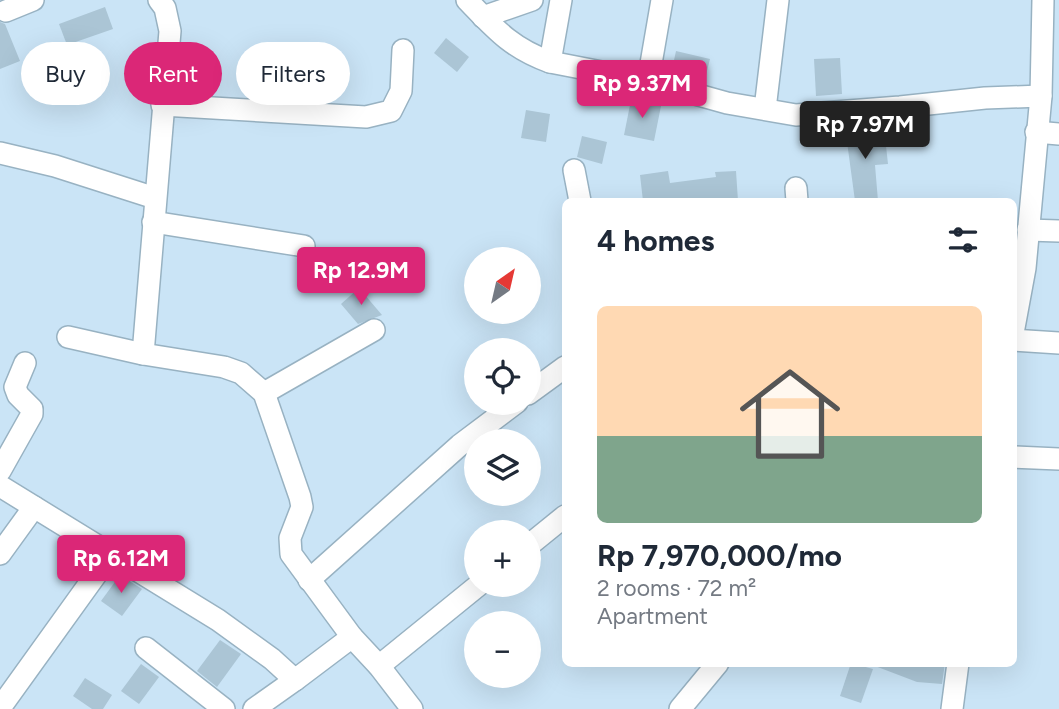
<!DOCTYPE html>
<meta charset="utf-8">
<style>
:root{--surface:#fff;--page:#f2f2f3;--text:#1f2937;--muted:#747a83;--accent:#db2777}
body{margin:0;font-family:Figtree,sans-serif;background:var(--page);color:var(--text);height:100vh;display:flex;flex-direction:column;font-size:26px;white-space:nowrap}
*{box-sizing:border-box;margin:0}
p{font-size:23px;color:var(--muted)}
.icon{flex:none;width:38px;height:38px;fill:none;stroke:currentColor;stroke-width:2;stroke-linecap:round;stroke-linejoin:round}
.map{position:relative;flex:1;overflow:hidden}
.sheet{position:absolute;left:562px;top:198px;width:455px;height:469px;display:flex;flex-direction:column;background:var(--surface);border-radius:10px;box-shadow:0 7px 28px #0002}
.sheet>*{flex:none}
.guide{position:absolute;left:21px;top:42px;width:436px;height:63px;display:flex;gap:14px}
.needle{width:46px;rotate:34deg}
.buttons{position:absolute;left:464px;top:247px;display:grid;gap:14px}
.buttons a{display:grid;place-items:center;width:77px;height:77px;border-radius:50%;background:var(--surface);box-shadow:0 7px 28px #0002;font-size:35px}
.price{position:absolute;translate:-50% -60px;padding:0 16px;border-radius:7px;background:var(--accent);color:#fff;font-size:23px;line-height:46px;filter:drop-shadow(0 2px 4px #0008)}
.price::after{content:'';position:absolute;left:50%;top:42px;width:21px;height:16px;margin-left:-10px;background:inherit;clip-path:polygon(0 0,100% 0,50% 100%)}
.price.current{background:#222;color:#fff}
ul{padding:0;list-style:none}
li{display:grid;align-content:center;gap:14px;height:371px;padding:0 35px}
li span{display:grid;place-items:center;height:217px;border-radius:10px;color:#555}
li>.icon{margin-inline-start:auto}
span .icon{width:126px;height:126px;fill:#fffc;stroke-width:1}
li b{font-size:30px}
h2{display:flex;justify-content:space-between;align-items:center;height:84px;padding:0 35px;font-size:30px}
.chip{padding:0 24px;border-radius:32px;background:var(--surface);box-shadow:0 7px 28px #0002;font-size:24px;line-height:63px}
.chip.current{background:var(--accent);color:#fff}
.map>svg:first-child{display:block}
.building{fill:#abc5d5}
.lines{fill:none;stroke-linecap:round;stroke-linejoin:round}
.minor-casing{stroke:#98b2c2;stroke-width:24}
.minor{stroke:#fff;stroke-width:21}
</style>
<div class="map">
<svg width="1059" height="709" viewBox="0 0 1059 709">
<rect width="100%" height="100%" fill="#cae4f6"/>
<g class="building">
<path d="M105,7l8,22 -46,16 -8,-21z"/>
<path d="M0,22l5,2 15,37 -20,8z"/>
<path d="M446,38l23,19 -12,15 -23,-19z"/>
<path d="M676,51l34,8 -6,24 -33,-9z"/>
<path d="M840,58l2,36 -26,2 -2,-37z"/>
<path d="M631,100l30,6 -7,35 -30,-6z"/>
<path d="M526,110l24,4 -4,28 -25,-4z"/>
<path d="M874,125l2,22 10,-1 2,18 -13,1 3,36h-23l-10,-74z"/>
<path d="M582,136l25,6 -5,22 -25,-7z"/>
<path d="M668,171l2,12 46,-6 -1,-5 21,-1 2,30h-95l-3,-26z"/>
<path d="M359,288l23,27 -24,9 -17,-20z"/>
<path d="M120,575l22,14 -20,27 -21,-15z"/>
<path d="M220,640l21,14 -24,33 -20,-16z"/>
<path d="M851,663l22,6 -12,34 -21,-7z"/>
<path d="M875,663h70l-3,21 -25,-2 -42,-16z"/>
<path d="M141,664l18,13 -20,27 -18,-13z"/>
<path d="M85,678l27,17 -9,14h-11l-19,-13z"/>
</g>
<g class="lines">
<defs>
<g id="minor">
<path d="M467,0c28,29 44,48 83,62l98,19 79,22 69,12 104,-8 85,-9 56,-2"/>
<path d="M6,11l27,-11"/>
<path d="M483,17l49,-17"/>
<path d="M550,62l11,-62"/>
<path d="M648,81l14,-81"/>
<path d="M162,105l204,12 25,-6 10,-20 2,-41"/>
<path d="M765,109l13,-109"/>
<path d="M1036,132l23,2"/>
<path d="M0,153l55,13 100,32"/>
<path d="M574,170l6,31"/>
<path d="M796,188l1,13"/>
<path d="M153,222l151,24"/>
<path d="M1028,230l31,1"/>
<path d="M1013,333l12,-65 16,-172 2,-96"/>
<path d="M68,337l75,17 81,13 17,6 23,20 36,104 2,10 -12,31 1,16 61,83"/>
<path d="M1013,340l46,3"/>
<path d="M143,354l27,-323 -5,-23 -6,-8"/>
<path d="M264,393l110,-63"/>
<path d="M528,394l37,-27"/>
<path d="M1013,457l46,2"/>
<path d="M0,471l32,-57v-5l-14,-14 -3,-8 10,-24"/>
<path d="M0,486l218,134 54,39 23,21 57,-43 27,29 33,43"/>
<path d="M528,546l37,-30"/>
<path d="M0,554l34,-47"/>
<path d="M309,580l151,-135 57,-43"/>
<path d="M146,648l78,61"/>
<path d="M379,666l101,-82"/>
<path d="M0,708l110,-153"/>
<path d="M254,709l41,-29"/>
<path d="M680,709l38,-46"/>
<path d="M952,709l6,-46"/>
</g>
</defs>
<use href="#minor" class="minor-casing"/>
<use href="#minor" class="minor"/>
</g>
</svg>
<div class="buttons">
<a><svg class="needle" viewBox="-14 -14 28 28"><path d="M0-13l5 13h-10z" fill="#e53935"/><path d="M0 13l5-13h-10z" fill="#747a83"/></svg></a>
<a><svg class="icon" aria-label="locate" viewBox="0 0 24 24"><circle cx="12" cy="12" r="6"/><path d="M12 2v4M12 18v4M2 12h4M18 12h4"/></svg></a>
<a><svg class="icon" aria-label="layers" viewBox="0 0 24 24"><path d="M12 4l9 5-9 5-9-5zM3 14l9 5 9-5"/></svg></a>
<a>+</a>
<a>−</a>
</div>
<b class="price" style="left:642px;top:120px">Rp 9.37M</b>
<b class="price current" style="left:865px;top:161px">Rp 7.97M</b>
<b class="price" style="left:361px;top:307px">Rp 12.9M</b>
<b class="price" style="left:121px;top:595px">Rp 6.12M</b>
<div class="guide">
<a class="chip">Buy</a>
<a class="chip current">Rent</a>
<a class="chip">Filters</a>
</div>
<section class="sheet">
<h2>4 homes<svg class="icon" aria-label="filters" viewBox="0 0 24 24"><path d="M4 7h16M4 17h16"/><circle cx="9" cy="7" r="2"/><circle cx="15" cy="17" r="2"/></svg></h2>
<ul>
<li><span style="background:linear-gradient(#ffd9b3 60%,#7fa58c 0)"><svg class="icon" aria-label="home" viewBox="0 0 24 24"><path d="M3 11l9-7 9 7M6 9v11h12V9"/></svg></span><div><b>Rp 7,970,000/mo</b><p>2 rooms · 72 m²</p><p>Apartment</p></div></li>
</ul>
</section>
</div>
